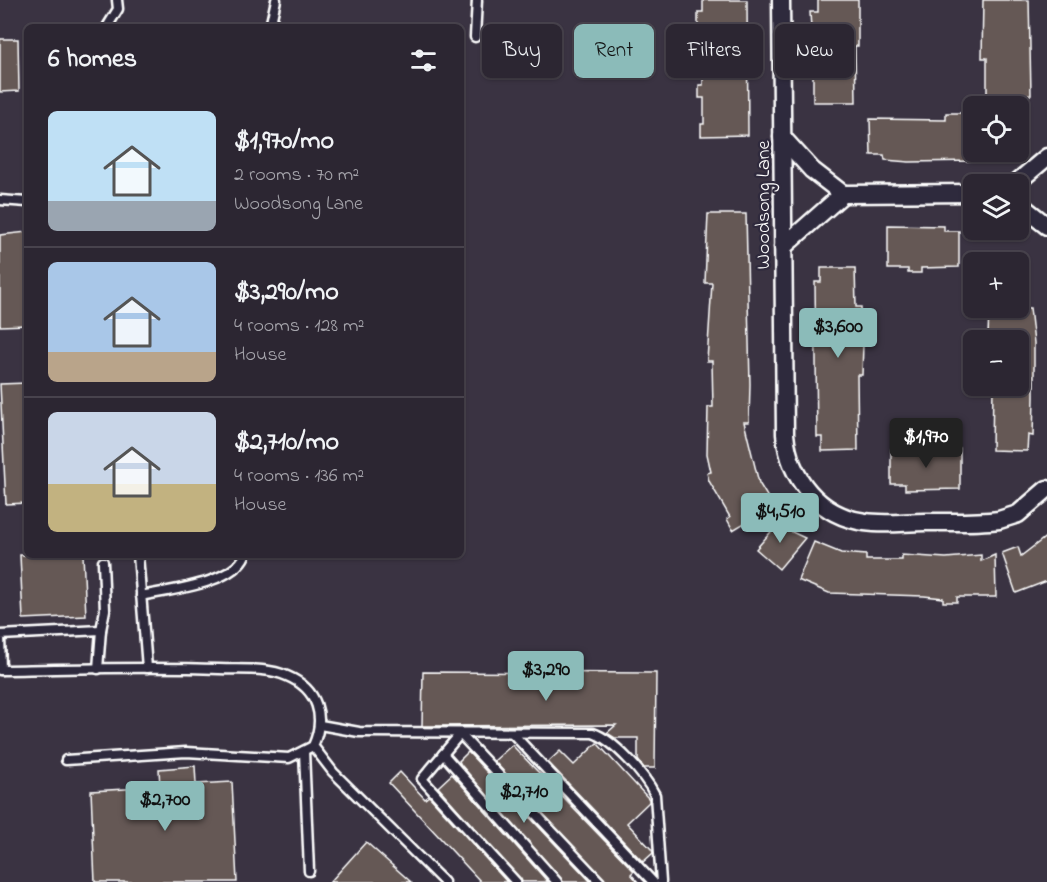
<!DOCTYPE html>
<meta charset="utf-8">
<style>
:root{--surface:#2c2632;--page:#342e3a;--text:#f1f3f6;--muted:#a6a5ac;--line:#48434d;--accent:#8bbbb9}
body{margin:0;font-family:"Indie Flower",sans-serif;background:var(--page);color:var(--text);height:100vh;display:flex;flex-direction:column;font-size:22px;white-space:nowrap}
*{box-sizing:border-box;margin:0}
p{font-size:20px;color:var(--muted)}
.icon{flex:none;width:33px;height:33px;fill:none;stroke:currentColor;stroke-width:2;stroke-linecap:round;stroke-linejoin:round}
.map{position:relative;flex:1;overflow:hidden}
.side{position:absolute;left:24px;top:24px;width:440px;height:534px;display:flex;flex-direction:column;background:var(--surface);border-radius:9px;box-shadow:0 2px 4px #0004,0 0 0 2px var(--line)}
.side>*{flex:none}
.top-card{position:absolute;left:482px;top:24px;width:476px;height:54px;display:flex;gap:12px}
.tools{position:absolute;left:963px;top:96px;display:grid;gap:12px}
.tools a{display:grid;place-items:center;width:66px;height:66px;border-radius:9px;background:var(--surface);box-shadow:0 2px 4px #0004,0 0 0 2px var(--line);font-size:30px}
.price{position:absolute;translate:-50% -51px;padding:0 14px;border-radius:6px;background:var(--accent);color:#111;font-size:20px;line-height:39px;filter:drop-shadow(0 2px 3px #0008)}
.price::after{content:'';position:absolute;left:50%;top:36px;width:18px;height:14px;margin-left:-9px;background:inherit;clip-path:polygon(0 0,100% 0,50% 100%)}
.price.on{background:#222;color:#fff}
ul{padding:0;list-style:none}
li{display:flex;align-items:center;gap:18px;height:150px;padding:0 24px}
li+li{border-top:2px solid var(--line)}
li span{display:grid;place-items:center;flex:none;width:168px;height:120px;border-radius:9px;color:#555}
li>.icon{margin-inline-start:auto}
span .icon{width:72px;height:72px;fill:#fffc;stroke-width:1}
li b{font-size:26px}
h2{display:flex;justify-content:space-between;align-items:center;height:72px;padding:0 24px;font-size:26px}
.pill{padding:0 21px;border-radius:9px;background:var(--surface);box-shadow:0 2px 4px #0004,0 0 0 2px var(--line);font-size:21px;line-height:54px}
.pill.on{background:var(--accent);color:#111}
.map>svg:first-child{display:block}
.building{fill:#655854;stroke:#fff;stroke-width:1.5}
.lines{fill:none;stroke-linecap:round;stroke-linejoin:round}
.service-casing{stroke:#fff;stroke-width:13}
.minor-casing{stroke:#fff;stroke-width:21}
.service{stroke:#2f2a3d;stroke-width:8}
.minor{stroke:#2f2a3d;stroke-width:16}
.labels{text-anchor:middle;stroke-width:4.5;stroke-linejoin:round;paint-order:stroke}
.street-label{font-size:20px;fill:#fff;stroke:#2f2a3d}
</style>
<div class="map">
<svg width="1047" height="882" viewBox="0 0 1047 882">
<rect width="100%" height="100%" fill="#3a3342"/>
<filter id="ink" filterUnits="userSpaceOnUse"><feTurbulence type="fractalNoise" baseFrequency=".0167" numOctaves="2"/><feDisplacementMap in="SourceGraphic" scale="12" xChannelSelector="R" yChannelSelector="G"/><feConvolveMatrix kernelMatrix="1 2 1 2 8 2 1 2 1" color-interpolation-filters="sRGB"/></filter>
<g filter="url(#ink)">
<g class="building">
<path d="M703,0h44l1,135 -47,1v-12h3v-26h-5v-13h4v-25h-5v-48h5z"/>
<path d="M818,0h40v46h-3l1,56h-43v-73h-2l-1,-17h8z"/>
<path d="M983,0h46l2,95 -44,1v-38h-5z"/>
<path d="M0,39h18l1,52 -19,1z"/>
<path d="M946,113h28v48l-65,1 -24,-2 -1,-5h-13l-1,-36 76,1z"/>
<path d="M708,214h38l4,170 -1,38h-5l15,61 14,23 -40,24 -6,-11 3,-2 -21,-36 -2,-8 4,-1 -4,-18 1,-47h5l-1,-46h-5l5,-78h-7z"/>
<path d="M888,225l56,1v5h15v36l-38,1v5h-13v-4h-20z"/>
<path d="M27,232v93l-27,1v-91z"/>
<path d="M821,268h34l1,39h5l2,37 -1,31h-5l1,75 -36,1v-14h-5l-2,-155h6z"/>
<path d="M989,308h41l4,35v55l-1,38 -5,-1 -1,16 -35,-1 1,-64h25v-49h-30z"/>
<path d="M27,383v120l-21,1 -6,-120z"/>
<path d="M960,448v41l-55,1v-6h-14v-35z"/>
<path d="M783,518l12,11 -3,3 13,6 -26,31 -23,-20z"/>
<path d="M1047,536v45l-31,12 -14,-40 16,-6 3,9z"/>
<path d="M814,542l27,11 25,2v5h36v-5l44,3 35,-3v6l14,-6 1,42h-39v5h-14v-4l-19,-2 -95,-3 -31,-13z"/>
<path d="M20,555h63l3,61 -63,3z"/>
<path d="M423,672l233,1 -1,95h-11l-6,-8v-22h-23l-8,-5 9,-8 -194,1z"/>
<path d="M597,743l52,56v3l-22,21 25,27 1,3 -10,9 -95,-100 12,-11 14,14z"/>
<path d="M512,745l122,126 -3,3 7,8h-32l-112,-121z"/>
<path d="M468,752l123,130h-28l-102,-117 -2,-4z"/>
<path d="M195,766l1,18 36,-2 5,100h-142l-4,-91 69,-4 -1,-18z"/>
<path d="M400,772l25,27 4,-3 78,86h-26l-92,-99z"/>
<path d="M452,774l96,108h-26l-84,-95z"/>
<path d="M366,842l45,40h-81z"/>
</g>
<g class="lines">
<defs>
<g id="service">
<path d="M107,27l11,-18 -1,-9"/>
<path d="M270,27l6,-27"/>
<path d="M475,37l2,-37"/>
<path d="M0,200l27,2"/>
<path d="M138,555l9,113"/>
<path d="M141,596c28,-6 92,-12 104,-41"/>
<path d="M101,630l4,-20 -2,-48"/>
<path d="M0,670c73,-1 146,-4 219,-1 22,1 47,-2 68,7 31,13 39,41 26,70l-24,12 -103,-6 -120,8"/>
<path d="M1,670l-1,-35 101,-5 -3,39"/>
<path d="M320,725l39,7 234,1c21,7 52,42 62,62l6,87"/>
<path d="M513,734l140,148"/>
<path d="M313,746l20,26 111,110"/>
<path d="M304,751l5,120"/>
<path d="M443,754l114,128"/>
<path d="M516,882l-94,-103 38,-45 140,148"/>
</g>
<g id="minor">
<path d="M781,0l4,434c4,44 34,82 80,88 20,3 40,0 60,0 25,0 50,1 74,-2l19,-6 29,-25"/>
<path d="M782,137l30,33 31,24"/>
<path d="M1015,184l32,-27"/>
<path d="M843,194l131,-1"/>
<path d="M1018,203l29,23"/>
<path d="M783,247l60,-53"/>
</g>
</defs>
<use href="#service" class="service-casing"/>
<use href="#minor" class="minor-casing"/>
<use href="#service" class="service"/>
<use href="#minor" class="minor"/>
</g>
</g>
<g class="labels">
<g class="street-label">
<text transform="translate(762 205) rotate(-90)" y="7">Woodsong Lane</text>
</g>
</g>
</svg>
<div class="tools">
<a><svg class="icon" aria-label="locate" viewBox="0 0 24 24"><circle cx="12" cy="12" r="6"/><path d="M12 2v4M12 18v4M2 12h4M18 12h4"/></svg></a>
<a><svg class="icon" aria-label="layers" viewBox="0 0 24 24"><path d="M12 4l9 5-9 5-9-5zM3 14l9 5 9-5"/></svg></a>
<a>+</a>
<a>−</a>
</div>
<b class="price" style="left:838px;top:359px">$3,600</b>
<b class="price on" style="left:926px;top:469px">$1,970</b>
<b class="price" style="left:780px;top:544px">$4,510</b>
<b class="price" style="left:546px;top:702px">$3,290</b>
<b class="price" style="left:524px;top:824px">$2,710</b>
<b class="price" style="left:165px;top:832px">$2,700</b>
<div class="top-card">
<a class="pill">Buy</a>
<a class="pill on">Rent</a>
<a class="pill">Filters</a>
<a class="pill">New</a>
</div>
<section class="side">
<h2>6 homes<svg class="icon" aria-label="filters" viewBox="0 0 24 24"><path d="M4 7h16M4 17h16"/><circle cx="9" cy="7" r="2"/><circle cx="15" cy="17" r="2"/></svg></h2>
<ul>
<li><span style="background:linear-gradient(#bfe0f5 75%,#9aa5b1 0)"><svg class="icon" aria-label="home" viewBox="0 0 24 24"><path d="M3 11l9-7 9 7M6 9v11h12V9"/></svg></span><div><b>$1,970/mo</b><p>2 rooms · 70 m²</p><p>Woodsong Lane</p></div></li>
<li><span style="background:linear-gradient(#a9c7e8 75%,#b9a48a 0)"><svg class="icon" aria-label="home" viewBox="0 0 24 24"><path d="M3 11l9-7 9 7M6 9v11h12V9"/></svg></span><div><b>$3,290/mo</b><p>4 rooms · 128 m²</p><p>House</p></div></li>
<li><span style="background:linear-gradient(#c9d6e8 60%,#c2b280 0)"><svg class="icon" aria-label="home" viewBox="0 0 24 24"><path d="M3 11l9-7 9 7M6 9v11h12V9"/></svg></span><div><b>$2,710/mo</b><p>4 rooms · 136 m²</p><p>House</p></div></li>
</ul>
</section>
</div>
